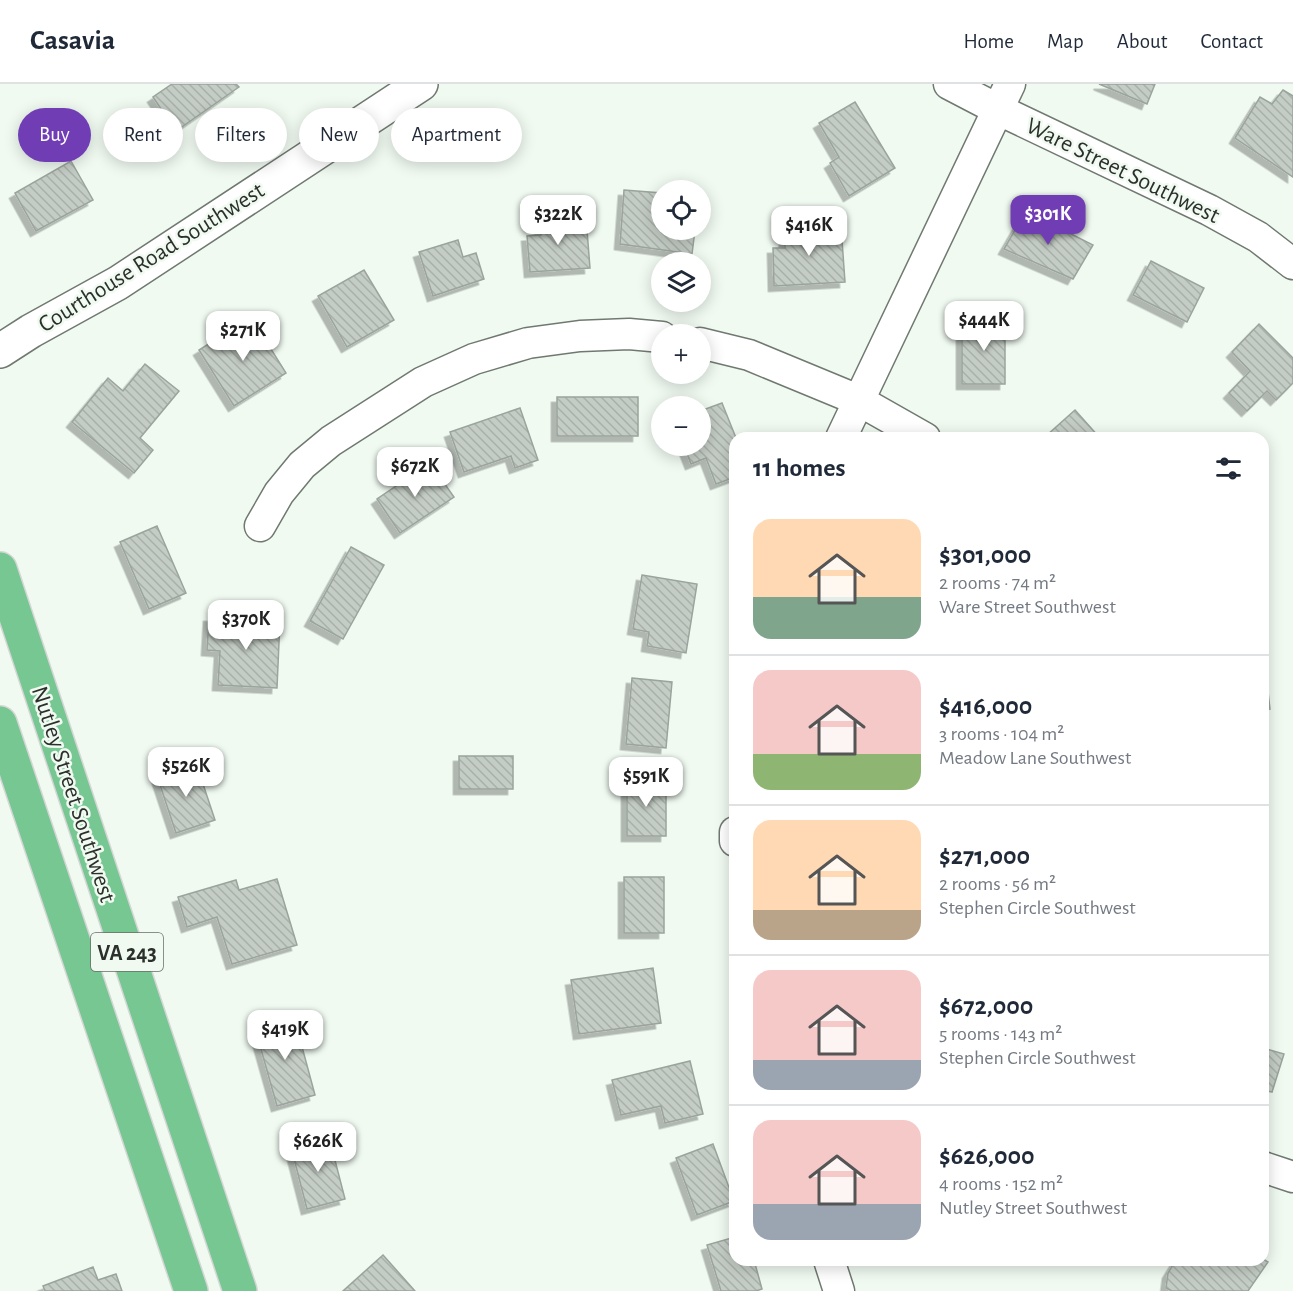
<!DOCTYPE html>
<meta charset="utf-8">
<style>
:root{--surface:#fff;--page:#f2f2f3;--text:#1f2937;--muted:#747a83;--line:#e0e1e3;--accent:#703db5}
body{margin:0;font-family:"Alegreya Sans",sans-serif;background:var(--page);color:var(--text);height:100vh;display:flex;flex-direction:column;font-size:22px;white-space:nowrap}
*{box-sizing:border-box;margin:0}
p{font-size:20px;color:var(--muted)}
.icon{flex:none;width:33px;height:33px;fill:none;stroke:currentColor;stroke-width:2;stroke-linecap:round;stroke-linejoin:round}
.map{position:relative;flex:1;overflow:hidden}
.sheet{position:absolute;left:729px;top:348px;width:540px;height:834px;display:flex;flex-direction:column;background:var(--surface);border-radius:18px;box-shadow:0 3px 15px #0003}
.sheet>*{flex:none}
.guide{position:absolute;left:18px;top:24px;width:570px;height:54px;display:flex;gap:12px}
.controls{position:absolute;left:651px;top:96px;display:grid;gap:12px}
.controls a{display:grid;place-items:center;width:60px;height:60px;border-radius:50%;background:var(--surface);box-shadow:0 3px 15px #0003;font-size:30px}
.price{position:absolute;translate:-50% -51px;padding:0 14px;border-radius:12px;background:#fff;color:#222;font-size:20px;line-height:39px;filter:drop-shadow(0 2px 3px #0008)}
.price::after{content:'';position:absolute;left:50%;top:36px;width:18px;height:14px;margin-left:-9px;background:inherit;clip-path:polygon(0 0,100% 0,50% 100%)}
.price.on{background:var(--accent);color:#fff}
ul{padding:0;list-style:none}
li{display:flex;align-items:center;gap:18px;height:150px;padding:0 24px}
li+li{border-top:2px solid var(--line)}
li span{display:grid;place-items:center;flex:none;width:168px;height:120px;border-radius:18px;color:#555}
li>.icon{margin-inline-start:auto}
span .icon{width:72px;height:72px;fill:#fffc;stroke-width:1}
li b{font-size:26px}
h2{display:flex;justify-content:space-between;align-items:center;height:72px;padding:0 24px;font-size:26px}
.tag{padding:0 21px;border-radius:27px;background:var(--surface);box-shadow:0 3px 15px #0003;font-size:21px;line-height:54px}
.tag.on{background:var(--accent);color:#fff}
header{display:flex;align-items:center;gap:36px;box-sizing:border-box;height:84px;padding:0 30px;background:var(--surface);border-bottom:2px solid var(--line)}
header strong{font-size:28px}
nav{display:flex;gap:33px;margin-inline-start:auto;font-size:21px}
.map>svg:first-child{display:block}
.building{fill:url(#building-back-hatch);stroke:#9ba49c;stroke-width:1.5;filter:url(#shadow)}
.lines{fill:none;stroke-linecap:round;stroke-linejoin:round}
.street-casing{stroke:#707971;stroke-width:33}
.secondary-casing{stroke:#707971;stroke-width:36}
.primary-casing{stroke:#d5d6d5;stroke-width:36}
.street{stroke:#fff;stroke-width:30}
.secondary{stroke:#fff;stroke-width:33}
.primary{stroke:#77c793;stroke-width:33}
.labels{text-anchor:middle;stroke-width:5;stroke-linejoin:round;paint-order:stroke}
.shield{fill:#f0faf1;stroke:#676d67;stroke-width:1.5}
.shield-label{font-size:22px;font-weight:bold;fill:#2c302c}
.street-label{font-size:24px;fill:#2c302c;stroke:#f0faf1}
</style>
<header>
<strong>Casavia</strong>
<nav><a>Home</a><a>Map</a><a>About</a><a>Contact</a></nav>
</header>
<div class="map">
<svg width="1293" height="1207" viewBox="0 0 1293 1207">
<defs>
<pattern id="building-back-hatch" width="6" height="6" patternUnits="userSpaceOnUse" patternTransform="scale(1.5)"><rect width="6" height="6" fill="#c4cdc5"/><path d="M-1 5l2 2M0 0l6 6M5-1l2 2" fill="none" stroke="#a9b0a9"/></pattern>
<filter id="shadow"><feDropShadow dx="-5.5" dy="5.5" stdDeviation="0" flood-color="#0004"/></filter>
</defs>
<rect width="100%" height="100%" fill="#f0faf1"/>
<g class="building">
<path d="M172,0h64l3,3 -63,44 -23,-34z"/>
<path d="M1099,0h56l-8,20z"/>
<path d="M1283,6l10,6v81l-58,-39 25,-41 12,7z"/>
<path d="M855,18l40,66 -46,28 -19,-33 9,-6 -20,-34z"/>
<path d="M71,77l22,39 -57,31 -21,-38z"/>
<path d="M624,106l38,3v37h33l-3,24 -72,-10z"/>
<path d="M1026,127l67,34 -20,34 -69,-30z"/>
<path d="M568,129l2,18 17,-1 3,38 -60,4 -3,-36 14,-1 -2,-20z"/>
<path d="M828,140l1,16h13l3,42 -71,4 -1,-38h12l-1,-21z"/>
<path d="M458,156l5,17 13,-4 8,26 -51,17 -14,-44z"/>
<path d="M1151,177l53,27 -17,34 -54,-27z"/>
<path d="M364,186l30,50 -47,27 -29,-51z"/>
<path d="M251,233l35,56 -52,33 -35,-56z"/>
<rect x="962" y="236" width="43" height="64"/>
<path d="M1259,240l34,34v25l-17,17 -9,-9 -20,20 -18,-18 21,-22 -18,-19z"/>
<path d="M145,280l34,27 -39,47 13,12 -19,23 -62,-51 36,-44 15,13z"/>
<rect x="557" y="313" width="81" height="39"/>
<path d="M722,319l14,35 -1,39 -19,7 -10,-26 -15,6 -7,-18h16v-35z"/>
<path d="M520,324l18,52 -23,8 -4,-12 -47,16 -14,-40z"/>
<path d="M1075,326l25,28h-52l-2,-2z"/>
<path d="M430,379l24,34 -54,36 -23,-34z"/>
<path d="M157,442l29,67 -37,16 -29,-67z"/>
<path d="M351,463l33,18 -41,74 -33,-18z"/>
<path d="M642,491l55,9 -11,69 -39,-7 2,-14 -16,-3z"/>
<path d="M209,532l71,4 -3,68 -59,-3 2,-34 -13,-1z"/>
<path d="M1263,564l7,61 -7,1z"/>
<path d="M632,594l40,4 -6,66 -40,-4z"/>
<rect x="459" y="672" width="54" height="33"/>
<path d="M196,679l19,57 -39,13 -19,-57z"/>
<rect x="627" y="697" width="39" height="55"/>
<rect x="624" y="793" width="40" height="56"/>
<path d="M277,795l20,66 -65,19 -15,-47 -30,10 -9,-30 58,-17 3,10z"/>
<path d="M653,884l8,55 -82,11 -8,-54z"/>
<path d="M294,933l21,78 -38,11 -22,-78z"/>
<path d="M1263,964l21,6 -12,38 -9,-2z"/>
<path d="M690,977l13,53 -38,9 -4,-17 -40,9 -9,-35z"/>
<path d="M329,1053l16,62 -38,10 -16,-62z"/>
<path d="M713,1060l21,57 -37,14 -21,-57z"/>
<path d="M735,1153v23h19l8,29 -6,2h-35l-14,-46z"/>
<path d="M383,1171l32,36h-72z"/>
<path d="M1263,1175l5,3 -20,29h-76l-6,-3 2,-15 8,-13h87z"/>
<path d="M93,1183l5,13 18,-6 6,17h-77l-2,-5z"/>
</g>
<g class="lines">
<defs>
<g id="street">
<path d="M949,0l48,25 212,101 49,27 35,27"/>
<path d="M700,259l49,12 109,45 67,38"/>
<path d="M841,354l169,-354"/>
<path d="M260,442l19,-33 23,-28 29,-24 92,-59 51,-23 54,-16 52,-7 49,-2 33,3"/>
<path d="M735,748v9"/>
<path d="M1263,1083l30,10"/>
<path d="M829,1176l10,31"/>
</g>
<path id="secondary" d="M0,267l31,-20 87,-48 303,-199"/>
<g id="primary">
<path d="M0,485l240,722"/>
<path d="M0,639l191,568"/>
</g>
</defs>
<use href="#street" class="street-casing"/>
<use href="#secondary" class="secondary-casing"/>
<use href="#primary" class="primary-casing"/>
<use href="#street" class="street"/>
<use href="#secondary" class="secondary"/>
<use href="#primary" class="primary"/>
</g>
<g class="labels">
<rect class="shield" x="91" y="849" width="72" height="38" rx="4.5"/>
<g class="shield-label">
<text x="127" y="876">VA 243</text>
</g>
<g class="street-label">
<text transform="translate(1123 86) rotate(26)" y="8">Ware Street Southwest</text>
<text transform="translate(151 173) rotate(-32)" y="8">Courthouse Road Southwest</text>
<text transform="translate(74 710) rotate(72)" y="8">Nutley Street Southwest</text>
</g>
</g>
</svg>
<div class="controls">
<a><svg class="icon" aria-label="locate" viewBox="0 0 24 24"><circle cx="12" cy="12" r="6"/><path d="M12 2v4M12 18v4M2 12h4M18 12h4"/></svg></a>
<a><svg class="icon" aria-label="layers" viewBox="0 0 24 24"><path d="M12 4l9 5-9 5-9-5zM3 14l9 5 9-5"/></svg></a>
<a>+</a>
<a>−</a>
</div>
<b class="price" style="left:558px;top:162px">$322K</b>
<b class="price on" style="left:1048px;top:162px">$301K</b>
<b class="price" style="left:809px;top:173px">$416K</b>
<b class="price" style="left:984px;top:268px">$444K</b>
<b class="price" style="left:243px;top:278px">$271K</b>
<b class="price" style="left:415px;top:414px">$672K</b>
<b class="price" style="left:246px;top:567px">$370K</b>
<b class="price" style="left:186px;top:714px">$526K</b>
<b class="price" style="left:646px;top:724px">$591K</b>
<b class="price" style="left:285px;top:977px">$419K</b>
<b class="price" style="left:318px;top:1089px">$626K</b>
<div class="guide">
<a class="tag on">Buy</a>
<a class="tag">Rent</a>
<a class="tag">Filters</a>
<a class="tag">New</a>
<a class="tag">Apartment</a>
</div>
<section class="sheet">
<h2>11 homes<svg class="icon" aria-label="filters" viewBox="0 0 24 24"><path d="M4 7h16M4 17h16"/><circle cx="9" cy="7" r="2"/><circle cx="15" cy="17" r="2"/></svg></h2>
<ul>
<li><span style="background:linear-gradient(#ffd9b3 65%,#7fa58c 0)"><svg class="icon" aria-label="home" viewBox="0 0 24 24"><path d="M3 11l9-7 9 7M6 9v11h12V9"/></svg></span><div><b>$301,000</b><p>2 rooms · 74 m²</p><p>Ware Street Southwest</p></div></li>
<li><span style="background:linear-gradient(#f6c9c9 70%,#8fb573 0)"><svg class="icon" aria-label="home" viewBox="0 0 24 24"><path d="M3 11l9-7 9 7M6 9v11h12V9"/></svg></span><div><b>$416,000</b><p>3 rooms · 104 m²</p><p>Meadow Lane Southwest</p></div></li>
<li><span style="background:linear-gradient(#ffd9b3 75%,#b9a48a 0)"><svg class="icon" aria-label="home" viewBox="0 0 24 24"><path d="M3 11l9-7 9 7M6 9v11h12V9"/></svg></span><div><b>$271,000</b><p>2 rooms · 56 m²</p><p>Stephen Circle Southwest</p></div></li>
<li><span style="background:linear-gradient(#f6c9c9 75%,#9aa5b1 0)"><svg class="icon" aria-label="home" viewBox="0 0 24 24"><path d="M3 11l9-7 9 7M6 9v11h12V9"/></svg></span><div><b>$672,000</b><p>5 rooms · 143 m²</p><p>Stephen Circle Southwest</p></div></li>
<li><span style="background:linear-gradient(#f6c9c9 70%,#9aa5b1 0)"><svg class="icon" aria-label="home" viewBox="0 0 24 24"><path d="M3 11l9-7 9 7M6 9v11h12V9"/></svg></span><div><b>$626,000</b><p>4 rooms · 152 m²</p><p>Nutley Street Southwest</p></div></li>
</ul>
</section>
</div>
